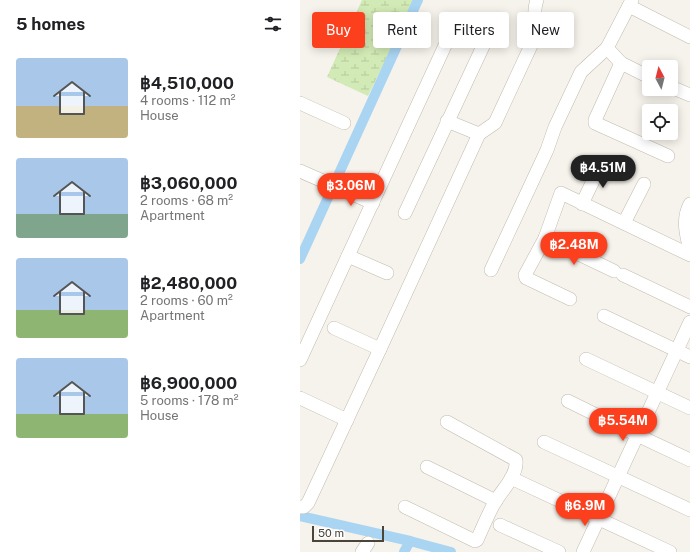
<!DOCTYPE html>
<meta charset="utf-8">
<style>
:root{--surface:#fff;--page:#f2f2f2;--text:#202124;--muted:#757577;--accent:#fc3f1d}
body{margin:0;font-family:"Public Sans",sans-serif;background:var(--page);color:var(--text);height:100vh;display:flex;flex-direction:column;font-size:15px;white-space:nowrap}
*{box-sizing:border-box;margin:0}
p{font-size:13px;color:var(--muted)}
.icon{flex:none;width:22px;height:22px;fill:none;stroke:currentColor;stroke-width:2;stroke-linecap:round;stroke-linejoin:round}
.map{position:relative;flex:1;overflow:hidden}
.details{display:flex;flex-direction:column;background:var(--surface);width:300px}
.details>*{flex:none}
.banner{position:absolute;left:12px;top:12px;width:318px;height:36px;display:flex;gap:8px}
.needle{width:26px;rotate:353deg}
.controls{position:absolute;left:342px;top:60px;display:grid;gap:8px}
.controls a{display:grid;place-items:center;width:36px;height:36px;border-radius:4px;background:var(--surface);box-shadow:0 2px 10px #0003;font-size:20px}
.scale{position:absolute;left:12px;bottom:10px;width:72px;box-sizing:border-box;padding-left:4px;border:2px solid #4b4439;border-top:0;font-size:11px;line-height:14px;white-space:nowrap;color:#4b4439;-webkit-text-stroke:3px #fff;paint-order:stroke}
.price{position:absolute;translate:-50% -34px;padding:0 9px;border-radius:14px;background:var(--accent);color:#fff;font-size:13px;line-height:26px;filter:drop-shadow(0 1px 2px #0008)}
.price::after{content:'';position:absolute;left:50%;top:24px;width:12px;height:9px;margin-left:-6px;background:inherit;clip-path:polygon(0 0,100% 0,50% 100%)}
.price.current{background:#222;color:#fff}
ul{padding:0;list-style:none}
li{display:flex;align-items:center;gap:12px;height:100px;padding:0 16px}
li span{display:grid;place-items:center;flex:none;width:112px;height:80px;border-radius:4px;color:#555}
li>.icon{margin-inline-start:auto}
span .icon{width:48px;height:48px;fill:#fffc;stroke-width:1}
li b{font-size:17px}
h2{display:flex;justify-content:space-between;align-items:center;height:48px;padding:0 16px;font-size:17px}
.chip{padding:0 14px;border-radius:4px;background:var(--surface);box-shadow:0 2px 10px #0003;font-size:14px;line-height:36px}
.chip.current{background:var(--accent);color:#fff}
main{display:flex;flex:1;min-height:0}
.map>svg:first-child{display:block}
.wetland{fill:url(#wetland-marsh)}
.lines{fill:none;stroke-linecap:round;stroke-linejoin:round}
.canal{stroke:#a9d4f2;stroke-width:10}
.minor-casing{stroke:#c2bbae;stroke-width:14}
.minor{stroke:#fff;stroke-width:13}
</style>
<main>
<section class="details">
<h2>5 homes<svg class="icon" aria-label="filters" viewBox="0 0 24 24"><path d="M4 7h16M4 17h16"/><circle cx="9" cy="7" r="2"/><circle cx="15" cy="17" r="2"/></svg></h2>
<ul>
<li><span style="background:linear-gradient(#a9c7e8 60%,#c2b280 0)"><svg class="icon" aria-label="home" viewBox="0 0 24 24"><path d="M3 11l9-7 9 7M6 9v11h12V9"/></svg></span><div><b>฿4,510,000</b><p>4 rooms · 112 m²</p><p>House</p></div></li>
<li><span style="background:linear-gradient(#a9c7e8 70%,#7fa58c 0)"><svg class="icon" aria-label="home" viewBox="0 0 24 24"><path d="M3 11l9-7 9 7M6 9v11h12V9"/></svg></span><div><b>฿3,060,000</b><p>2 rooms · 68 m²</p><p>Apartment</p></div></li>
<li><span style="background:linear-gradient(#a9c7e8 65%,#8fb573 0)"><svg class="icon" aria-label="home" viewBox="0 0 24 24"><path d="M3 11l9-7 9 7M6 9v11h12V9"/></svg></span><div><b>฿2,480,000</b><p>2 rooms · 60 m²</p><p>Apartment</p></div></li>
<li><span style="background:linear-gradient(#a9c7e8 70%,#8fb573 0)"><svg class="icon" aria-label="home" viewBox="0 0 24 24"><path d="M3 11l9-7 9 7M6 9v11h12V9"/></svg></span><div><b>฿6,900,000</b><p>5 rooms · 178 m²</p><p>House</p></div></li>
</ul>
</section>
<div class="map">
<svg width="390" height="552" viewBox="0 0 390 552">
<defs>
<pattern id="wetland-marsh" width="20" height="14" patternUnits="userSpaceOnUse"><rect width="20" height="14" fill="#d2eab5"/><path d="M1 5h8M5 5V1M11 12h8M15 12V8" fill="none" stroke="#b6ca9c"/></pattern>
</defs>
<rect width="100%" height="100%" fill="#f6f3ec"/>
<path class="wetland" d="M62,0h53l-47,96 -41,-19z"/>
<g class="lines">
<g class="canal">
<path d="M0,259l118,-259"/>
<path d="M0,516l110,25 41,11"/>
<path d="M104,552l6,-11"/>
</g>
<defs>
<g id="minor">
<path d="M329,6l61,31"/>
<path d="M307,48l14,15 28,14"/>
<path d="M321,63l-26,57v3l73,33"/>
<path d="M371,87l19,8"/>
<path d="M0,103l44,20"/>
<path d="M147,121l32,13 16,-11 39,-84c3,-13 -2,-26 3,-39"/>
<path d="M0,171l73,32"/>
<path d="M282,204l19,-40"/>
<path d="M390,204c-8,15 -4,30 0,46"/>
<path d="M105,213l80,-171"/>
<path d="M324,223l20,-39"/>
<path d="M245,238l69,33"/>
<path d="M48,256l39,17"/>
<path d="M191,270l56,-120 8,-23 26,-55 26,-24 25,-48"/>
<path d="M323,275l67,32"/>
<path d="M270,299l-44,-21 -1,-3 20,-37 16,-45 129,62"/>
<path d="M304,316l86,41"/>
<path d="M34,328l46,21"/>
<path d="M286,359l104,49"/>
<path d="M0,360l154,-334"/>
<path d="M0,398l47,22"/>
<path d="M268,401l69,34 53,25"/>
<path d="M244,442l146,68"/>
<path d="M127,467l69,34"/>
<path d="M211,478l159,74"/>
<path d="M0,507h4l4,-4 72,-154 99,-215"/>
<path d="M105,507l70,34 2,-1c6,-13 11,-26 18,-38 7,-12 23,-27 21,-42l-69,-38"/>
<path d="M200,525l59,27"/>
<path d="M62,552l6,-9"/>
<path d="M283,552l107,-230"/>
</g>
</defs>
<use href="#minor" class="minor-casing"/>
<use href="#minor" class="minor"/>
</g>
</svg>
<div class="controls">
<a><svg class="needle" viewBox="-14 -14 28 28"><path d="M0-13l5 13h-10z" fill="#e53935"/><path d="M0 13l5-13h-10z" fill="#757577"/></svg></a>
<a><svg class="icon" aria-label="locate" viewBox="0 0 24 24"><circle cx="12" cy="12" r="6"/><path d="M12 2v4M12 18v4M2 12h4M18 12h4"/></svg></a>
</div>
<div class="scale">50 m</div>
<b class="price current" style="left:303px;top:189px">฿4.51M</b>
<b class="price" style="left:51px;top:207px">฿3.06M</b>
<b class="price" style="left:274px;top:266px">฿2.48M</b>
<b class="price" style="left:323px;top:442px">฿5.54M</b>
<b class="price" style="left:285px;top:527px">฿6.9M</b>
<div class="banner">
<a class="chip current">Buy</a>
<a class="chip">Rent</a>
<a class="chip">Filters</a>
<a class="chip">New</a>
</div>
</div>
</main>
